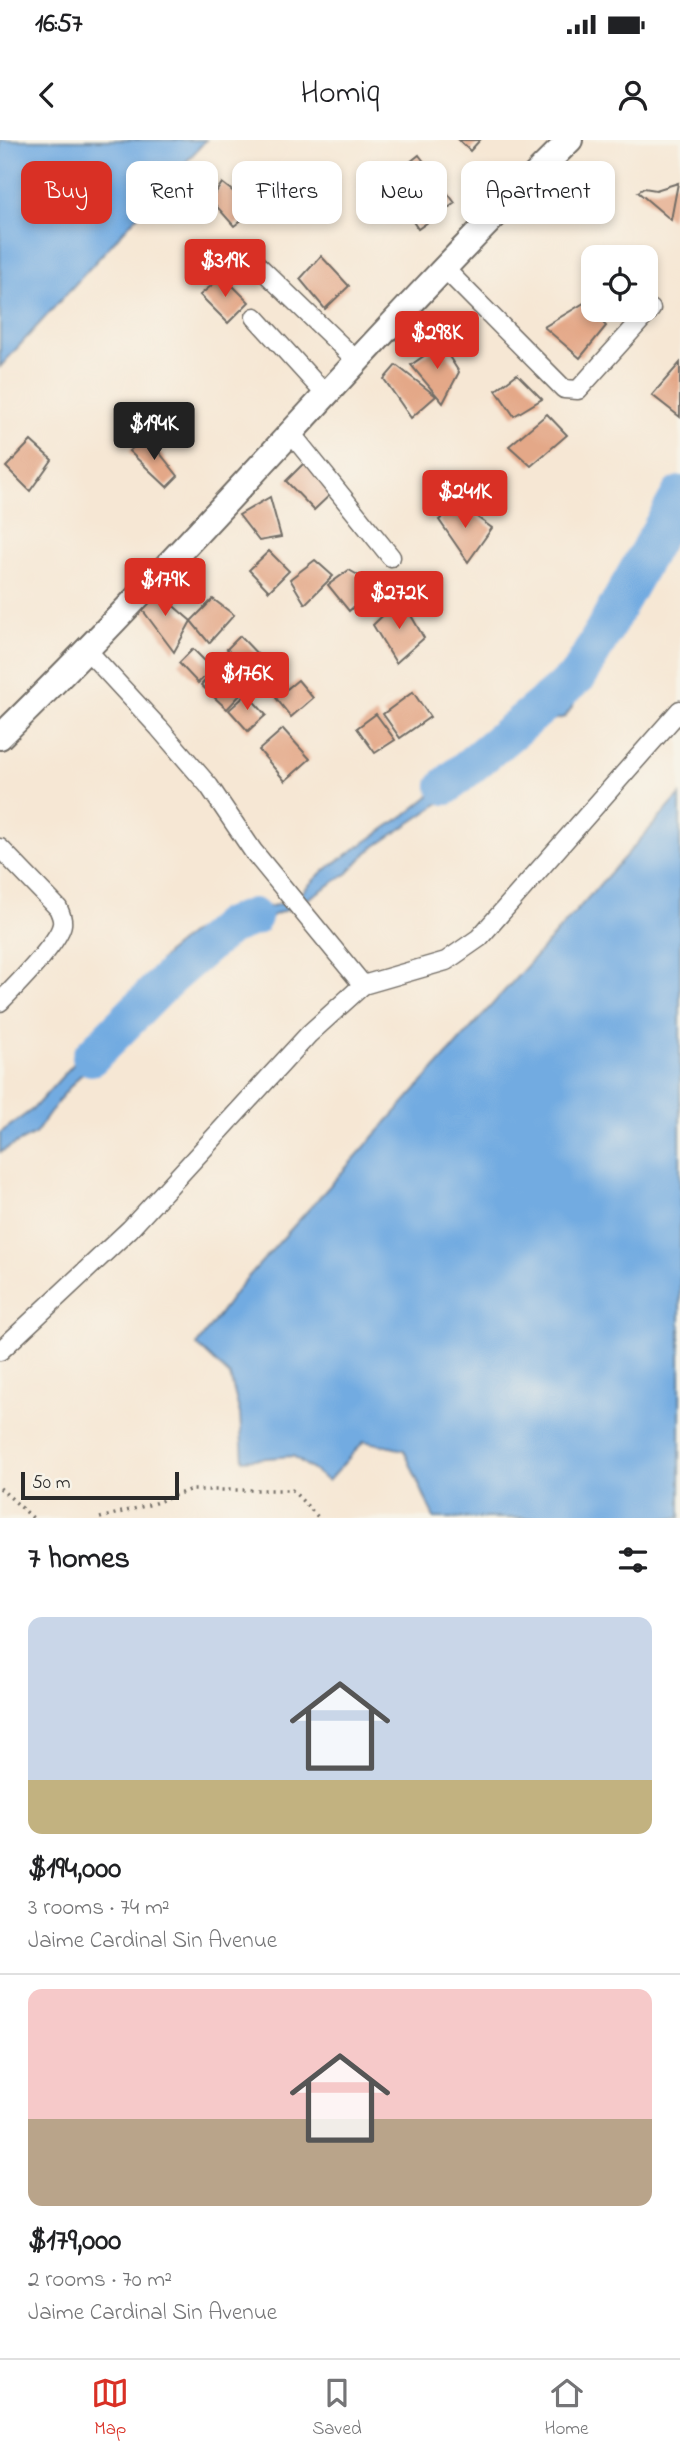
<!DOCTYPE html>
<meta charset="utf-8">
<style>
:root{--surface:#fff;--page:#f6f6f6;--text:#202124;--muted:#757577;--line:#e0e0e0;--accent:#d93025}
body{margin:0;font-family:"Indie Flower",sans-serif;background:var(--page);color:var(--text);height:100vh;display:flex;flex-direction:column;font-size:26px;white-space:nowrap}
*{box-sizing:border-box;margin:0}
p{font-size:23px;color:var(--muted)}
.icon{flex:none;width:38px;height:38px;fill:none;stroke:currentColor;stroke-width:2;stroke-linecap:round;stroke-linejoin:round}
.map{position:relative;height:1378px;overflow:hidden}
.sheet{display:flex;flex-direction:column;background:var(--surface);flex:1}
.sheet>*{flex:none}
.top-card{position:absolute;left:21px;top:21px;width:639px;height:63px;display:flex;gap:14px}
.buttons{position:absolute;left:581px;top:105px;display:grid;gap:14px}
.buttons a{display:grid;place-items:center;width:77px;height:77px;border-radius:14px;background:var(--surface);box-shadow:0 4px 10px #0003;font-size:35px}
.scale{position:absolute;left:21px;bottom:18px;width:158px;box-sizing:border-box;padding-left:7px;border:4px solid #2b2b2b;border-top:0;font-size:19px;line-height:24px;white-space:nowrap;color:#2b2b2b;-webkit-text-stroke:5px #f7f3e8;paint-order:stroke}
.price{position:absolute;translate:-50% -60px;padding:0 16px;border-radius:7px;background:var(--accent);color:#fff;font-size:23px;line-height:46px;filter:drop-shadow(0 2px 4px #0008)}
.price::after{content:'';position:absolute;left:50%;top:42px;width:21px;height:16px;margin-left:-10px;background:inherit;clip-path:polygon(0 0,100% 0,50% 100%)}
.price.active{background:#222;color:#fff}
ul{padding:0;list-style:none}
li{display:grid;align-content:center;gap:14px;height:371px;padding:0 28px}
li+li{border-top:2px solid var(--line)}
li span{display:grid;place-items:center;height:217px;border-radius:14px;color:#555}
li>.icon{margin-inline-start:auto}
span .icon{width:126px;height:126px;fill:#fffc;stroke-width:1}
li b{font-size:30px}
h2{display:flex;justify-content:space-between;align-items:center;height:84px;padding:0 28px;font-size:30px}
.pill{padding:0 24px;border-radius:14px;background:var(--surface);box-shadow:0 4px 10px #0003;font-size:24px;line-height:63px}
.pill.active{background:var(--accent);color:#fff}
.status{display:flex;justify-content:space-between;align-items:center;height:49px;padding:0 35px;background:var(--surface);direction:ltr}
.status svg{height:19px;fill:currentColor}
header{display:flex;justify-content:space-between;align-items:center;height:91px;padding:0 28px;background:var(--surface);font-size:32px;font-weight:600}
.dock{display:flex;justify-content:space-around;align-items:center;height:98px;border-top:2px solid var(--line);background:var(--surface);font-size:19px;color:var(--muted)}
.dock a{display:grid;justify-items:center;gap:4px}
.dock .active{color:var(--accent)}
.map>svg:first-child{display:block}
.water{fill:#72abe1;stroke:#4e6b86;stroke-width:2}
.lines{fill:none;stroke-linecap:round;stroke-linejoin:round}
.river{stroke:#72abe1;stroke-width:38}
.building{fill:#e4a888}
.street-casing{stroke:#726d66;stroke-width:21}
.secondary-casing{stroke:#726d66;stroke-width:28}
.path{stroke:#726d66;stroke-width:3.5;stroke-dasharray:2 5;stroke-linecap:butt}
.street{stroke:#fff;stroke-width:18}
.secondary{stroke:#fff;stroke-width:24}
</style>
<div class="status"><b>16:57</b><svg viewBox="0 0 49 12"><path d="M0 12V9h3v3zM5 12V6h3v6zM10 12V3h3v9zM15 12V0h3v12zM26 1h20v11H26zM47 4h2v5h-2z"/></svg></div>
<header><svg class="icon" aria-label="back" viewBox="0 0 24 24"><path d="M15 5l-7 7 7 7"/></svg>Homiq<svg class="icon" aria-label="person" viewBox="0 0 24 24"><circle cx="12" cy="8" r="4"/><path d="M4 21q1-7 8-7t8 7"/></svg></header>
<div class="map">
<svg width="680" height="1378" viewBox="0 0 680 1378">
<rect width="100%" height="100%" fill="#f7f3e8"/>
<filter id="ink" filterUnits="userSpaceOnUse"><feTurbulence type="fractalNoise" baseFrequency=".0143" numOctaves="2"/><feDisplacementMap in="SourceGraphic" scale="14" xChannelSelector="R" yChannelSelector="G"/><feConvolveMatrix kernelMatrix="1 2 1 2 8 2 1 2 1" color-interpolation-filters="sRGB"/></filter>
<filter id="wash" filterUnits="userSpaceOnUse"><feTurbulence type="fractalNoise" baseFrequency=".00686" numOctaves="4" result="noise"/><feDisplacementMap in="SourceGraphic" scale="28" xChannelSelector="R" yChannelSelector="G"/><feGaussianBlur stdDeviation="1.57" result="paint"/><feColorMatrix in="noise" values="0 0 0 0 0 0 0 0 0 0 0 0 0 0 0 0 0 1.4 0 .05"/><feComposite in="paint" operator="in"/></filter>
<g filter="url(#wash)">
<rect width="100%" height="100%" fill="#f6e7d4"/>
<g class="water">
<path d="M0,0h206l-206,227z"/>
<path d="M551,550h18l4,9 -1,8 -7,10 -17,4 -70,56 -111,75 -19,21 -50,32 -77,32 -53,31 -44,57 -62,71 -27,38 -35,18v-19l33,-24 88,-98 46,-58 24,-20 44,-17 59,-16 28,-28 90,-62 56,-45 57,-39z"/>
<path d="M680,655v723h-246l-30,-68 -40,-9 -36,40 -35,-25 -50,4 -3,-46 -10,-38 -33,-31 43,-59z"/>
</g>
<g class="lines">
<g class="river">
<path d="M446,646l133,-111 101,-180"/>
<path d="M91,917l79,-80 59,-51 24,-9"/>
</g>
</g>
<g id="blocks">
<g class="building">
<path d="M459,0h21l-10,11z"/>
<path d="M419,15l36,48 -37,26 -32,-48z"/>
<path d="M222,43l34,26 -22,17 -23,-26z"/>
<path d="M678,43l-7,37 -33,-28 6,-4 12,2z"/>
<path d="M321,116l28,30 -24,23 -25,-30z"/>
<path d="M223,136l26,26 -21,21 -28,-28z"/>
<path d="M584,163l22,23 -26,32 -36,-31z"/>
<path d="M441,204l18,28 -16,31 -32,-38z"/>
<path d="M680,223v54l-28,-22z"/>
<path d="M396,225l40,31 -25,22 -27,-39z"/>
<path d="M517,234l25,25 -28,17 -18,-26z"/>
<path d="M547,274l20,21 -36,31 -22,-20z"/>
<path d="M147,297l31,39 -11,11 -38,-36z"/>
<path d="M31,301l21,19 -22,31 -24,-24z"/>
<path d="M305,322l28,30 -19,18 -28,-29z"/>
<path d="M270,357l11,40 -22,4 -20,-26z"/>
<path d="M459,364l33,24 -24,34 -29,-42z"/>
<path d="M269,411l20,20 -20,20 -20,-21z"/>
<path d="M315,420l18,16 -28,28 -15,-25z"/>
<path d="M349,430l28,16 -28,25 -21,-26z"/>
<path d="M155,450l36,31 -17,31 -36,-48z"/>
<path d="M401,458l23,40 -28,25 -23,-38z"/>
<path d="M213,459l21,16 -25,28 -18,-22z"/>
<path d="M240,496l24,25 -13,13 -24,-25z"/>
<path d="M193,509l20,20 -15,14 -19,-20z"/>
<path d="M234,519l21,20 -11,11 -21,-19z"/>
<path d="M216,528l26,25 -15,16 -26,-24z"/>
<path d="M298,540l15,18 -22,19 -15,-19z"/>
<path d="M413,552l17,25 -30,21 -17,-24z"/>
<path d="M247,554l19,21 -18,16 -19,-21z"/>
<path d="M376,574l19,26 -20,13 -18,-25z"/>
<path d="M283,589l27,30 -25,22 -26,-31z"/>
</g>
</g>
</g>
<g filter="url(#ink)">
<use href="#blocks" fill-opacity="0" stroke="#726d66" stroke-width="2"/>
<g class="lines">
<defs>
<g id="street">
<path d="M243,111l114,110"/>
<path d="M445,129l119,120 14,1 73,-81"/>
<path d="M255,177l71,78"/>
<path d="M290,292l101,125"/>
<path d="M0,708l58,60c2,5 5,10 4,16 -2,17 -48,64 -62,78"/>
<path d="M363,845l83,-24 33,-23 201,-228"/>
<path d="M0,1211l130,-122 179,-195 54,-49 -110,-134 -44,-65 -50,-58 -72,-78"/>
</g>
<path id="secondary" d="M0,597c196,-192 374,-404 570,-597"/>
</defs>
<use href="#street" class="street-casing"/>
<use href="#secondary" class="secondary-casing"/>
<g class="path">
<path d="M0,1348l33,30"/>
<path d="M100,1378l52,-14 37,-14h103l27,28"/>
</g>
<use href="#street" class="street"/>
<use href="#secondary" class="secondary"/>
</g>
</g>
</svg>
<div class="buttons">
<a><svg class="icon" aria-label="locate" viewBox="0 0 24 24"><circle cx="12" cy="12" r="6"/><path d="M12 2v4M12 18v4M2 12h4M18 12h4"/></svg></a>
</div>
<div class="scale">50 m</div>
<b class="price" style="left:225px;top:159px">$319K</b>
<b class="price" style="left:437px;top:231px">$298K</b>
<b class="price active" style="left:154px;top:322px">$194K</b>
<b class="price" style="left:465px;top:390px">$241K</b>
<b class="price" style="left:165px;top:478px">$179K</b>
<b class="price" style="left:399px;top:491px">$272K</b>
<b class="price" style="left:247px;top:572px">$176K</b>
<div class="top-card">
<a class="pill active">Buy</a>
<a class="pill">Rent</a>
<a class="pill">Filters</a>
<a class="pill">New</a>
<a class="pill">Apartment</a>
</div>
</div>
<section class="sheet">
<h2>7 homes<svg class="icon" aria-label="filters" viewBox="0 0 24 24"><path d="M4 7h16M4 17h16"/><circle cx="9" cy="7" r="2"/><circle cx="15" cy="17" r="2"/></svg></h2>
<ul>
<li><span style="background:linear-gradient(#c9d6e8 75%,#c2b280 0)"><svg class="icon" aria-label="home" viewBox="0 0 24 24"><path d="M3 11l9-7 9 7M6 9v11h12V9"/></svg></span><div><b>$194,000</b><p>3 rooms · 74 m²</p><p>Jaime Cardinal Sin Avenue</p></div></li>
<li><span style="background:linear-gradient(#f6c9c9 60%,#b9a48a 0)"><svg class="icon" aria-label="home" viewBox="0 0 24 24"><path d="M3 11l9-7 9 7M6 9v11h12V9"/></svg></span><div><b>$179,000</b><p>2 rooms · 70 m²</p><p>Jaime Cardinal Sin Avenue</p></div></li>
</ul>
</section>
<nav class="dock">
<a class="active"><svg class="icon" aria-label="map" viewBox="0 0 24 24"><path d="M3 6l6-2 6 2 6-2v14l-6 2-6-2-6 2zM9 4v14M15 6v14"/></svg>Map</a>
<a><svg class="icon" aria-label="saved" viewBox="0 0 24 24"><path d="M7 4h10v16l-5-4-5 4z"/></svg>Saved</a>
<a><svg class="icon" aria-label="home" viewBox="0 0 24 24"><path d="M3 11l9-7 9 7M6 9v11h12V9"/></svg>Home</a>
</nav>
